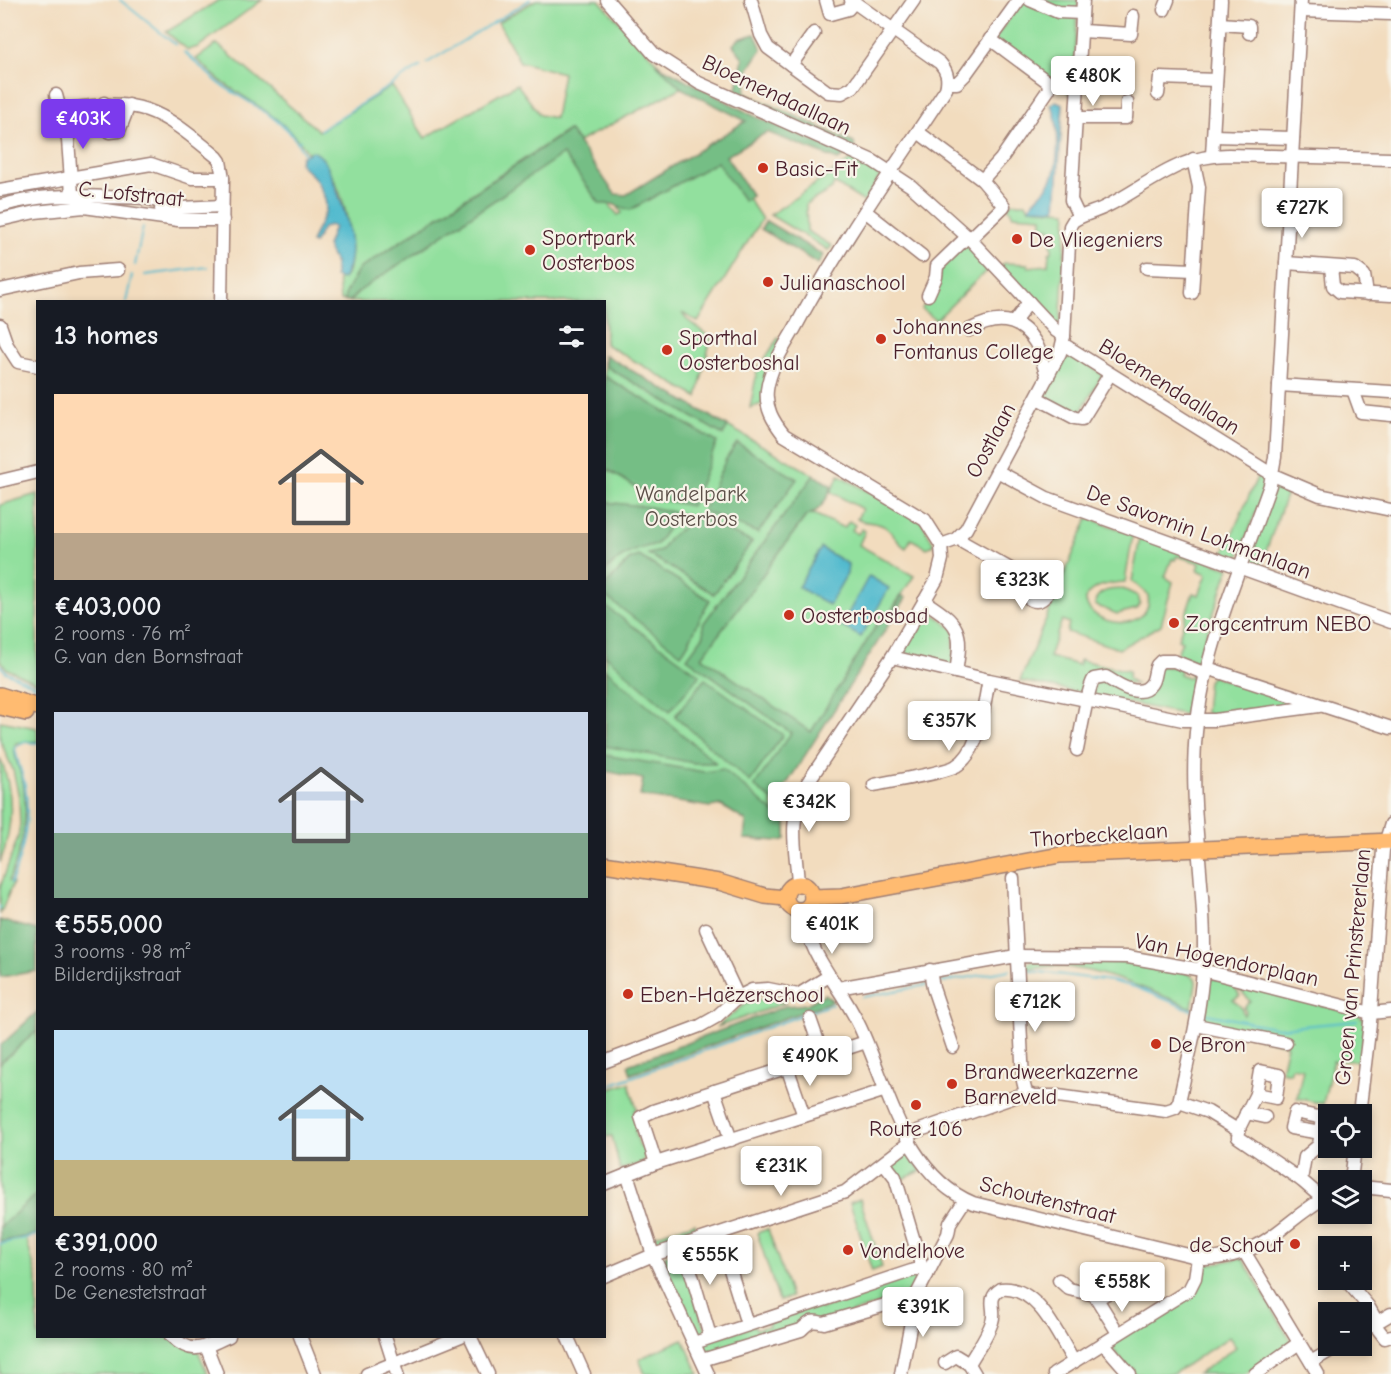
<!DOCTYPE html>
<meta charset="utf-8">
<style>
:root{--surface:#171b24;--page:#20242c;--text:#f1f3f6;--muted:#9ea1a6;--accent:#7c3aed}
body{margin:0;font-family:"Comic Neue",sans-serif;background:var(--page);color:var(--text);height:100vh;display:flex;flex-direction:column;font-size:22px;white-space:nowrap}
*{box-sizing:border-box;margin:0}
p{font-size:20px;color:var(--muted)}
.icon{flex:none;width:33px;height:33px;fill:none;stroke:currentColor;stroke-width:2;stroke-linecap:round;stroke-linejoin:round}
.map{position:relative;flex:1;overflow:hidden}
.sheet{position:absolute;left:36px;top:300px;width:570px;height:1038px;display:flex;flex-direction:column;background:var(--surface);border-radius:0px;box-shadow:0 3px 9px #0003}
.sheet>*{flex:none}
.tools{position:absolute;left:1318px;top:1104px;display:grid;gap:12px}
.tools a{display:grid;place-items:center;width:54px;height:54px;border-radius:0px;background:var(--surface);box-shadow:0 3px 9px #0003;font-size:30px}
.price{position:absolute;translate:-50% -51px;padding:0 14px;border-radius:6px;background:#fff;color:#222;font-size:20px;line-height:39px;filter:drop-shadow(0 2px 3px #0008)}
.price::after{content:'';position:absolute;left:50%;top:36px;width:18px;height:14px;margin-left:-9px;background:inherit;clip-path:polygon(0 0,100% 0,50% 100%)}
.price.on{background:var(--accent);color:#fff}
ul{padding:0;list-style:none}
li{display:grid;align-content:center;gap:12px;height:318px;padding:0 18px}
li span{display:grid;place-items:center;height:186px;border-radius:0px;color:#555}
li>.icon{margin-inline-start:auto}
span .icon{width:108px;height:108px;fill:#fffc;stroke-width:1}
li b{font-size:26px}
h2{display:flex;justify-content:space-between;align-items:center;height:72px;padding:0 18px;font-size:26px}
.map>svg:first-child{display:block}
.green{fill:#92e09e;stroke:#6e8064;stroke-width:1.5}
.forest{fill:#75be85;stroke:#606e58;stroke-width:1.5}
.water{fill:#51bace;stroke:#4e6c7c;stroke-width:1.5}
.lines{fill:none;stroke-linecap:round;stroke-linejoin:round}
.stream{stroke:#51bace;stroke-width:2}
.minor-casing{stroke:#9e7e74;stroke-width:15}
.major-casing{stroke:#9e7e74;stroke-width:18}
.minor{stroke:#fff;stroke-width:12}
.major{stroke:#ffbb71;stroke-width:15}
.poi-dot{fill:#c8321e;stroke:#f7f3e8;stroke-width:2}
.labels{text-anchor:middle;stroke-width:4.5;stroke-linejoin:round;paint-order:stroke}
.street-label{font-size:22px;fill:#4a1f2b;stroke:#f7f3e8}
.poi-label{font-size:22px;fill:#4a1f2b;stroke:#f7f3e8;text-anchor:start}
.park-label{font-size:22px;fill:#5c4f48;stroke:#f7f3e8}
</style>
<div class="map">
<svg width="1391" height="1374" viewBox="0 0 1391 1374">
<rect width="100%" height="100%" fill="#f7f3e8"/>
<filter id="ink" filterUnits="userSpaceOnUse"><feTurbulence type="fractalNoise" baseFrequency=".0167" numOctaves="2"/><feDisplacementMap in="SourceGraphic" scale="12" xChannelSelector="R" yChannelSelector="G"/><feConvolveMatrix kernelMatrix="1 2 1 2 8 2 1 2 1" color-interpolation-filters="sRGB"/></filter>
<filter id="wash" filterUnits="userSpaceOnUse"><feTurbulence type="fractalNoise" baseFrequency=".008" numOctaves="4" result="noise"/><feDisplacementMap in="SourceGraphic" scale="24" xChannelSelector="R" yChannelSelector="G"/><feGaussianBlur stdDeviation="1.35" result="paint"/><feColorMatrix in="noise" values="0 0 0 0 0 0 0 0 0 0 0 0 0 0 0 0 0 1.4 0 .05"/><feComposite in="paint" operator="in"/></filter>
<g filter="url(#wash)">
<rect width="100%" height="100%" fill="#f2dcbe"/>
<g class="green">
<path d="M219,0h43l-64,47 -10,3 -22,-18z"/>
<path d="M536,0h63l82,88 -103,54 -10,-12 -209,139 -14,24v8l-5,-1 -2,-21 9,-4c11,-34 -6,-104 -35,-124l-4,2c-22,-32 -48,-46 -79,-66 -13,-8 -22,-19 -33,-28l21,-15 102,87 73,-45 33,52 92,-54 23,31 15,3 8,-45 -43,-11 -22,-40z"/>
<path d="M1022,0h56l-5,96 -79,-56z"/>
<path d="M564,151l54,64 4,-2 -4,-6 12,3 88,-49 26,39 4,-2 14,21 -64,103 -16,-9 4,6 25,19 -14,59 -92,-53 -1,-42h-254l8,-10z"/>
<path d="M852,159l30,14 -18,29 -30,-19 -2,6 -26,15 1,27 25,15 -4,4 -58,-35z"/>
<path d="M1012,203h14l3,5 38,3 -7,116 -59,-60 3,-4 24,1v3l20,-2 1,-12 3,-1 -2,-24h-8v-11l-29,-2 -5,-8z"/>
<path d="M966,243l25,23 -55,54 -14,-11 17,-32 2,-11z"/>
<path d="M778,338l5,3 -21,63 -12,4 8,-42 2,1z"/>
<path d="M1066,352l37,22 -25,42 -37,-21z"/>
<path d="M604,356l210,119 -116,182 112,88 -31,51 -7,6 3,11 11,9v17l-41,-1 2,-17c-42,-28 -93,-41 -142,-51z"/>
<path d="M1259,473l9,7 -31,82 -15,-5z"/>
<path d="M839,475l83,47 12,23 -7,3 -16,-9 -5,9c-10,-6 -12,-15 -21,-21 -9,-6 -19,-3 -28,-8l5,-10 -31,-17z"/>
<path d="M1274,485l14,5 -28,78 -13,-5z"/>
<path d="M37,494h1l-1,189 -30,-14 -7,-8v-156z"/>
<path d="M814,514l30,14 5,-7 6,4 -3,5 6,4 4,-5 3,2 -6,14 55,31 -103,156 -109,-75 104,-141z"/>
<path d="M1088,518l45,16 -8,48c-81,5 -16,59 16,34 6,-5 9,-12 7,-21l-16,-14 8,-44 89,31 -32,94 -20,-8 5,-13 -4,-2 15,-46 6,2 8,-21 -9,-4 2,-7 -23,-7 -2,4 -3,-1 -7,18 8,5 -12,43 -42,24 -52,-17 2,-9 -7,-3 -13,37 30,8 1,-5 49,11 -1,7 8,6c-24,1 -39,-34 -54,9l-62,-12z"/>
<path d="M1123,589l15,7 2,7 -4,6 -19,5 -22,-9c0,-15 16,-16 28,-16z"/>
<path d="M927,608l27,22 -1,37 -43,-12 -8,-6z"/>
<path d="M1161,666l20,2 -2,6 11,4 2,-7 5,2 -9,42 -95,-19 1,-12 7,-4 32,15z"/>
<path d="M1212,676l82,26v3l-86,10 -3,-3 3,-31z"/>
<path d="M0,721l37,7 1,13 -22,2 -2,5c1,13 7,24 9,37 6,35 -2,64 -14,96l4,2 -13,32v-27l18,-51 2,-13 -1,-27 -6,-27 -13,-30z"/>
<path d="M0,758c15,35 13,70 0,105z"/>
<path d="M1038,960l80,1 69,12 8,5 1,4 -4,26c-43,-18 -90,-39 -137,-42 -10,0 -21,4 -32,2l2,-4z"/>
<path d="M1214,978l24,7 -2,5 4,6 -7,4 8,7 3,8 2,-3 -2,-4 6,-7 -11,-12 2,-6 118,32 6,6 -4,40h-28l-10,43 -26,-6 6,-29 -11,-2 -2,6 -9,-2 6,-26 -85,-23 7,-41z"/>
<path d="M766,998l19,5 -68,24 29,-24z"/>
<path d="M37,1031v163l-37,33v-164z"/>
<path d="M629,1083l8,26 -3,2 6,18 -5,2 5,16 5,-1 2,7 -5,10 -22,7 -8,-34 -7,1 -1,-46z"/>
<path d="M907,1152l14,19 -20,9 -11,-14z"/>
<path d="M860,1199l22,68 -10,4 -22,-68z"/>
<path d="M695,1223l3,11 -39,13 -6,-11z"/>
<path d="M768,1229l23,68 -12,4 -22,-68z"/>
<path d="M26,1237l11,41 1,58 128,1 32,14 10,23h-208v-130z"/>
<path d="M679,1252l26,76 -2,7 -8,1 -33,-75 1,-4z"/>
<path d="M1242,1258l50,84 -47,32h-47l38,-27 -7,-10 -56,37h-39l-25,-29 86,-56 10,-24z"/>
<path d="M917,1275l2,4 -7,16 -208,61 -4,-12 54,-19 2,4 13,-3 -1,-5 51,-17 2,5 15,-5 -2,-5z"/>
<path d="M683,1339l16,35h-54l-6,-15z"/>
</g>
<g class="forest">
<path d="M755,34l7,15 -13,19 -4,25 109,50 1,7 -120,-51 8,-41 -10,-13 6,-6z"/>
<path d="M656,64l98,52 92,39 -8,5 -71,-28 -41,24 26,40 -8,5 -27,-39 -87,48 -18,-6h-12l-37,-50 -205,138 -8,9h-5v-7l14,-25 210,-139 46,64 11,1 120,-74 -65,-33z"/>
<path d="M766,221l57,34 -5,9 -57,-35z"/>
<path d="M605,355l110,64 13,8 -5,8 -118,-69z"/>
<path d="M604,376l113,66 -26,64 -38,-8 -48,-30z"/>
<path d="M737,443l60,36 -39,54 -55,-22 23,-52z"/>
<path d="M814,475l18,11c-4,11 -11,26 -26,30l-104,141 109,75 73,-119 6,3 12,-21 4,3 -127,198 -6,5 -19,-15 37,-53 -104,-75 17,-23 -1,-11z"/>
<path d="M605,502l45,5 36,8 -18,13 -11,16c-21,5 -38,11 -52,28z"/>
<path d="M696,517l56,25 -38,52 -66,-40 13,-3 9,-14z"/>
<path d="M639,556l71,44c-13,19 -15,36 -29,54l-76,-58v-10l24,-26z"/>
<path d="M605,606l95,69 -30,36 -65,-56z"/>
<path d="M605,669l111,94h-22l-89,-17z"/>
<path d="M705,679l78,56 -33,47 -75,-66z"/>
<path d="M604,755l100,17 19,-3 63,54v16l-5,2 -37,-2 2,-18 -25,-16 -11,2 -70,-11 3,-17 -38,-8z"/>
<path d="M0,920l37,10v41l-37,6z"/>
<path d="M825,994l8,7 -202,73 -3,-9 158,-59 21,-2z"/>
<path d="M37,1012v19l-37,32v-17z"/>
<path d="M37,1194v40l-37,8v-15z"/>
</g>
<g class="water">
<path d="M1056,101l7,3 -7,105 -27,-1c2,-6 15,-15 20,-24 11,-15 11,-64 2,-79z"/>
<path d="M312,151c13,4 18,21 23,34 11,29 25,67 8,94l-8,-2v-14l-8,-17 7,-19 -5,-2 -6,3 -9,16 -3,-1c9,-28 26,-29 5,-63 -4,-7 -12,-10 -16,-17l1,-6z"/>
<path d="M821,548l27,16 -1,10 -18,31 -31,-18z"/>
<path d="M869,576l20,12 -28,49 -20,-11z"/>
</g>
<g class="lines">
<g class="stream">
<path d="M120,0l56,45"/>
<path d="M184,52c14,11 25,24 39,34 23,15 60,33 74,56l3,-1"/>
<path d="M427,63l103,-63"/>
<path d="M320,130l101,-64"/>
<path d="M298,144l8,12"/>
<path d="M135,265l8,-38"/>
<path d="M145,275l63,-8"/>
<path d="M126,302l6,-27"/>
<path d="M0,665l6,7 32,15"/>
<path d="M11,883c12,-33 20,-62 14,-98 -3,-12 -8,-24 -10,-37l8,-6 15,1"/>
<path d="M0,908v-1"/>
<path d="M1024,970l87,11 24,6 59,24"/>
<path d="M937,983l73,-13"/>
<path d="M862,997l65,-12"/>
<path d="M1202,1013l77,15 78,-7"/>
<path d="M604,1087l228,-83"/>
<path d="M0,1244l38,-9"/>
</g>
</g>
</g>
<g filter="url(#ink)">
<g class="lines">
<defs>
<g id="minor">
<path d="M607,0l47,54 45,29 174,78 38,25 59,53 86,92 8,5"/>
<path d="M751,0l10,35 7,13 60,44 14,1 11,-6 61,-87"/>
<path d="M826,0l4,14 18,-5 6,-7"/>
<path d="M1030,0l28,12 24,1"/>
<path d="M1164,10l4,-10"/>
<path d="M1301,11l90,3"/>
<path d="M1220,24l29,2v7"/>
<path d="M1082,31l49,3 2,-18"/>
<path d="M791,65l23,-32"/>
<path d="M948,83h9l8,-8 54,-75"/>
<path d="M1158,94l2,-16 56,2"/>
<path d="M56,95l12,45 4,54"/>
<path d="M104,103l6,29 9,-1 10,-26"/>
<path d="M62,110c79,-13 95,-3 155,47l3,4 3,17"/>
<path d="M1077,118h49l1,-16"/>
<path d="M918,132l64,48 22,26 -34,33"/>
<path d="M1213,136l80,2"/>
<path d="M1212,155l9,-155"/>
<path d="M982,180l19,-21 48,-70 -1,-7 -58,-43"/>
<path d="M0,190l151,-26 41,14h31l-2,124"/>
<path d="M0,206c38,-11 67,-11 106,-9 20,1 45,-3 63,10"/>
<path d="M161,209l61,-3"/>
<path d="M865,211l57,45"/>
<path d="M1079,217l-8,-17 12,-200"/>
<path d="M0,220l35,-8 49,-5 94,13h45"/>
<path d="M1286,263l69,5 9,7 3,19"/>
<path d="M1331,267l2,19 7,6 51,3"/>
<path d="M1147,268l46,2"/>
<path d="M0,290l79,-17 39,-3"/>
<path d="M1192,293l7,-106 -6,-28"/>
<path d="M928,295l8,-18 1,-11 31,-30"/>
<path d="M1014,322l15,-20"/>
<path d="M0,325l7,20 11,17 20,4"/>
<path d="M969,330c25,-13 49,-15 66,12 7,11 7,24 13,35"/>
<path d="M1063,344l210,131 47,20 71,15"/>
<path d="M1279,385l112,7"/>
<path d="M1353,390l8,22 30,3"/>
<path d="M1037,398l38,20 7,1 28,-45"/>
<path d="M997,471l50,27 344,124"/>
<path d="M0,481l38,-9"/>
<path d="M959,537l5,6 59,33 6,6"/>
<path d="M941,545l14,-5 11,-11 94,-176 4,-17 6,-110 3,-5c10,-7 23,-9 34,-15 43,-22 69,-50 121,-51l163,4"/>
<circle cx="1036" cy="590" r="11"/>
<path d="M924,601c36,23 39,29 32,71"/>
<path d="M892,657l97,23 194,40h32l104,-14"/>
<path d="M1207,668l184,60"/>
<path d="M1077,750c3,-14 11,-64 17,-71l12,-2c11,7 34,23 45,7 4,-5 3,-13 6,-19l4,-4h13l32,13"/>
<path d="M874,785c17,-4 71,-12 82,-19 25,-15 27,-60 33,-86"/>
<path d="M1013,878l10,203 3,12"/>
<path d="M798,883c-3,-44 -11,-60 10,-101l84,-125 45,-78 5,-20 -1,-14 -16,-25 -141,-85c-11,-14 -19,-27 -17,-45 3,-23 17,-43 28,-62 44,-83 99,-160 151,-239 3,-11 1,-18 -6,-26l-89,-63"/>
<path d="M802,910c9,52 37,72 58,117 29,62 44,147 113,176l232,56c61,-2 76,-37 124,-64"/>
<path d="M706,929l32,68"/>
<path d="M930,970l3,18 20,59"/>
<path d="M838,988l178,-32 112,1 74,13 169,43 20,-2"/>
<path d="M810,1019l13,37"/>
<path d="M1196,1025l90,18"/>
<path d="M604,1062l96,-36 16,-9 22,-20 14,-7 16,-1 30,6 31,-19"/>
<path d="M787,1067l17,49"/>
<path d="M1260,1071l19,4 -3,23 -20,-4z"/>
<path d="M714,1091l17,49"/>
<path d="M1026,1093l8,3h24l108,15 9,-3 4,-6c11,-52 25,-103 25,-157 0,-70 -15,-142 -8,-213 8,-85 46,-166 74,-247l5,-28 26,-457"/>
<path d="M1256,1094l-16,32 -2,11 63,43 22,19"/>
<path d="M1179,1102l29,10 31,19"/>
<path d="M1246,1113l19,4"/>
<path d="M1359,1114l11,-91 13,-173 8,-26"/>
<path d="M906,1135l120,-42"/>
<path d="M656,1163l-15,-46 12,-6 213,-69"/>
<path d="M884,1163l11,14 27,91"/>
<path d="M627,1174l26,81 55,119"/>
<path d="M1301,1180l4,-23 14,-12 4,-27 -28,-6 -4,16 30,5"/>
<path d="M1351,1180l4,-32"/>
<path d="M604,1184l52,-21 230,-73"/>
<path d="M1362,1187l29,3"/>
<path d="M719,1234l28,90"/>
<path d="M683,1245l27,91"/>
<path d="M1245,1253l73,121"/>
<path d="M604,1276l49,-21 192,-63 65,-50"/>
<path d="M1059,1280l10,9 26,6 2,4"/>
<path d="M1346,1280l22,26 9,16"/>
<path d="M1374,1324l11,14 6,-2"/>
<path d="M1362,1331l29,-17"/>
<path d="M1118,1333l-21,-34 31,-18"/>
<path d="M171,1336c23,21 32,11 58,0"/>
<path d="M300,1336l15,38"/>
<path d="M385,1336l12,38"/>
<path d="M470,1336l18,38"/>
<path d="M567,1336l17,38"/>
<path d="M694,1343l217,-72 11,-3 5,7"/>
<path d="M1103,1343l27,31"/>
<path d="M206,1346l11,28"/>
<path d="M702,1360l99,-30c10,-9 10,-10 23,-7l92,-27"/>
<path d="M1311,1362l27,-16"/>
<path d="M945,1363l11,-7 13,8"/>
<path d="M367,1374l94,-38"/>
<path d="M901,1374l15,-78 32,-62 2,-11 15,-23"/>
<path d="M975,1374l-6,-10c7,-13 18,-27 23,-42 5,-14 -7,-23 9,-33 37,-4 57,47 73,73"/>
<path d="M1054,1374l135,-84 6,-12 3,-20"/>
<path d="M1255,1374l44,-31"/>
</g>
<g id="major">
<path d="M0,695l38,12"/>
<path d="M0,707l26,6"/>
<path d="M604,864l115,18 46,14 20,2"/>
<circle cx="799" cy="897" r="13"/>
<path d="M812,897l29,-1 219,-41 331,-14"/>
</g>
</defs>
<use href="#minor" class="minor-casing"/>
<use href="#major" class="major-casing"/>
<use href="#minor" class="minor"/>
<use href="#major" class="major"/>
</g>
</g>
<g class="poi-dot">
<circle cx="763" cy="168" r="6"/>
<circle cx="1017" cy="239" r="6"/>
<circle cx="530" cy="250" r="6"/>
<circle cx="768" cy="282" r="6"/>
<circle cx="881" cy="339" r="6"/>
<circle cx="667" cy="350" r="6"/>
<circle cx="789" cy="615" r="6"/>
<circle cx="1174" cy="623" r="6"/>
<circle cx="628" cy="994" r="6"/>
<circle cx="1156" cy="1044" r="6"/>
<circle cx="952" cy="1084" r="6"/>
<circle cx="916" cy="1105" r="6"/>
<circle cx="1295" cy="1244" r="6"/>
<circle cx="848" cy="1250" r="6"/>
</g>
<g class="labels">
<g class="street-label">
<text transform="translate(777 94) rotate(25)" y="8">Bloemendaallaan</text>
<text transform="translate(131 193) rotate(6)" y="8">C. Lofstraat</text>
<text transform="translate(1170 386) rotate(32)" y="8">Bloemendaallaan</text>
<text transform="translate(990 440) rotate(-62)" y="8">Oostlaan</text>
<text transform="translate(1199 531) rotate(20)" y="8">De Savornin Lohmanlaan</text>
<text transform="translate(1099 834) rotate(-4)" y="8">Thorbeckelaan</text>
<text transform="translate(1227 959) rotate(12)" y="8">Van Hogendorplaan</text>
<text transform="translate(1352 967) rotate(-85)" y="8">Groen van Prinstererlaan</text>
<text transform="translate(1048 1199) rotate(14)" y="8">Schoutenstraat</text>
</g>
<g class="poi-label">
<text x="775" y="176">Basic-Fit</text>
<text x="542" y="245">Sportpark<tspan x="542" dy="25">Oosterbos</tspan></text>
<text x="1029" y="247">De Vliegeniers</text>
<text x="780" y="290">Julianaschool</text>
<text x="893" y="334">Johannes<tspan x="893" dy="25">Fontanus College</tspan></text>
<text x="679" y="345">Sporthal<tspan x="679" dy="25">Oosterboshal</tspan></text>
<text x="801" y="623">Oosterbosbad</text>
<text x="1186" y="631">Zorgcentrum NEBO</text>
<text x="640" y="1002">Eben-Haëzerschool</text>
<text x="1168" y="1052">De Bron</text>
<text x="964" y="1079">Brandweerkazerne<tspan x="964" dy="25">Barneveld</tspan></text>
<text x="916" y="1136" text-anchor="middle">Route 106</text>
<text x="1283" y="1252" text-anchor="end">de Schout</text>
<text x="860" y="1258">Vondelhove</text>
</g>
<g class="park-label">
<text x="691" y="501">Wandelpark<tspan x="691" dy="25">Oosterbos</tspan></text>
</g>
</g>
</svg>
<div class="tools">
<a><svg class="icon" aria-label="locate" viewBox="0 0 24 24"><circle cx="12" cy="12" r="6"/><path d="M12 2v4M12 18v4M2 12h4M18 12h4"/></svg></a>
<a><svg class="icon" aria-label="layers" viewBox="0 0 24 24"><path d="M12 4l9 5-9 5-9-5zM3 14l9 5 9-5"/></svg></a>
<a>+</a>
<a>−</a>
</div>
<b class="price" style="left:1093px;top:107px">€480K</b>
<b class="price on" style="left:83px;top:150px">€403K</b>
<b class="price" style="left:1302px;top:239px">€727K</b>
<b class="price" style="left:1022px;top:611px">€323K</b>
<b class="price" style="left:949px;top:752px">€357K</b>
<b class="price" style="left:809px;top:833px">€342K</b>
<b class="price" style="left:832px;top:955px">€401K</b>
<b class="price" style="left:1035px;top:1033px">€712K</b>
<b class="price" style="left:810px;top:1087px">€490K</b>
<b class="price" style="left:781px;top:1197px">€231K</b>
<b class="price" style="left:710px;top:1286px">€555K</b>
<b class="price" style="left:1122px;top:1313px">€558K</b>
<b class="price" style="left:923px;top:1338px">€391K</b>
<section class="sheet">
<h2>13 homes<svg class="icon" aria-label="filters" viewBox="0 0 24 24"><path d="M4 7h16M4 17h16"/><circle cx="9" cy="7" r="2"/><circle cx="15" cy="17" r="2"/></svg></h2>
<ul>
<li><span style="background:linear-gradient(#ffd9b3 75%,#b9a48a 0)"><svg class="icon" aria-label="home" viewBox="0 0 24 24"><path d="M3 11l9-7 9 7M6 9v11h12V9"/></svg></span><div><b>€403,000</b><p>2 rooms · 76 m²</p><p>G. van den Bornstraat</p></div></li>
<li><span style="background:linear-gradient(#c9d6e8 65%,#7fa58c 0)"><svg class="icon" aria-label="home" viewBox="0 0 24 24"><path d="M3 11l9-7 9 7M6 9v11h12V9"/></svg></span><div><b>€555,000</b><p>3 rooms · 98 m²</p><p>Bilderdijkstraat</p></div></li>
<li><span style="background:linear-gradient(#bfe0f5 70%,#c2b280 0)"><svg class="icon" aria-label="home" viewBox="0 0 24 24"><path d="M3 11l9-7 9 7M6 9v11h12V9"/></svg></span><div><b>€391,000</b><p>2 rooms · 80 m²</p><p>De Genestetstraat</p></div></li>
</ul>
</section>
</div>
